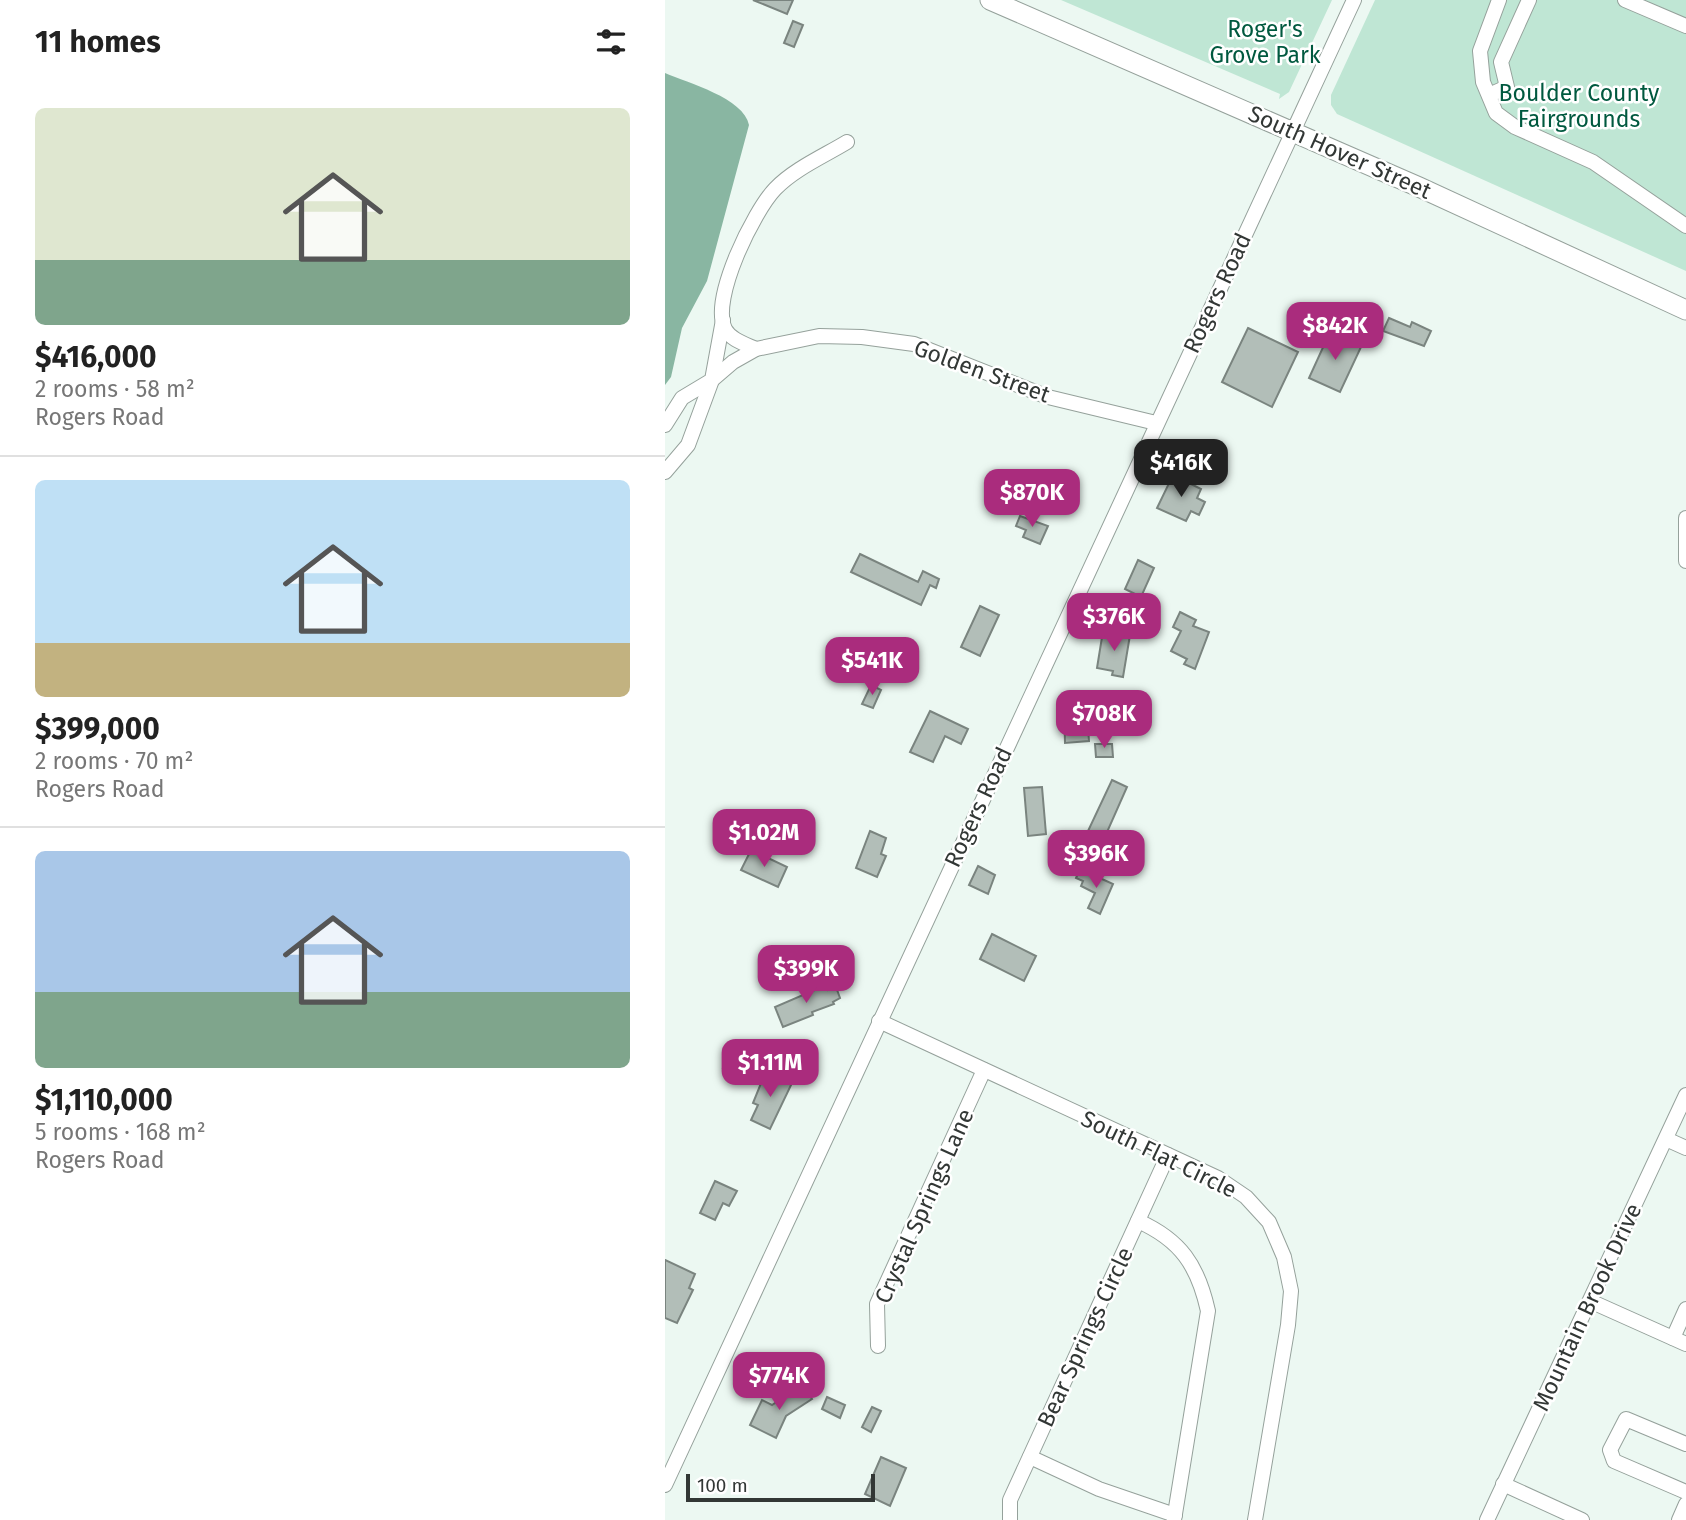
<!DOCTYPE html>
<meta charset="utf-8">
<style>
:root{--surface:#fff;--page:#f2f2f2;--text:#222;--muted:#767676;--line:#e0e0e0;--accent:#aa2c7d}
body{margin:0;font-family:"Fira Sans",sans-serif;background:var(--page);color:var(--text);height:100vh;display:flex;flex-direction:column;font-size:26px;white-space:nowrap}
*{box-sizing:border-box;margin:0}
p{font-size:23px;color:var(--muted)}
.icon{flex:none;width:38px;height:38px;fill:none;stroke:currentColor;stroke-width:2;stroke-linecap:round;stroke-linejoin:round}
.map{position:relative;flex:1;overflow:hidden}
.details{display:flex;flex-direction:column;background:var(--surface);width:665px}
.details>*{flex:none}
.scale{position:absolute;left:21px;bottom:18px;width:189px;box-sizing:border-box;padding-left:7px;border:4px solid #323735;border-top:0;font-size:19px;line-height:24px;white-space:nowrap;color:#323735;-webkit-text-stroke:5px #fff;paint-order:stroke}
.price{position:absolute;translate:-50% -60px;padding:0 16px;border-radius:14px;background:var(--accent);color:#fff;font-size:23px;line-height:46px;filter:drop-shadow(0 2px 4px #0008)}
.price::after{content:'';position:absolute;left:50%;top:42px;width:21px;height:16px;margin-left:-10px;background:inherit;clip-path:polygon(0 0,100% 0,50% 100%)}
.price.active{background:#222;color:#fff}
ul{padding:0;list-style:none}
li{display:grid;align-content:center;gap:14px;height:371px;padding:0 35px}
li+li{border-top:2px solid var(--line)}
li span{display:grid;place-items:center;height:217px;border-radius:10px;color:#555}
li>.icon{margin-inline-start:auto}
span .icon{width:126px;height:126px;fill:#fffc;stroke-width:1}
li b{font-size:30px}
h2{display:flex;justify-content:space-between;align-items:center;height:84px;padding:0 35px;font-size:30px}
main{display:flex;flex:1;min-height:0}
.map>svg:first-child{display:block}
.green{fill:#bfe6d4}
.water{fill:#89b6a2}
.building{fill:#b2beb8;stroke:#7a847f;stroke-width:2}
.lines{fill:none;stroke-linecap:round;stroke-linejoin:round}
.minor-casing{stroke:#95a19b;stroke-width:16}
.major-casing{stroke:#95a19b;stroke-width:21}
.minor{stroke:#fff;stroke-width:14}
.major{stroke:#fff;stroke-width:19}
.labels{text-anchor:middle;stroke-width:5;stroke-linejoin:round;paint-order:stroke}
.park-label{font-size:23px;fill:#00593f;stroke:#fff}
.street-label{font-size:23px;fill:#323735;stroke:#fff}
</style>
<main>
<section class="details">
<h2>11 homes<svg class="icon" aria-label="filters" viewBox="0 0 24 24"><path d="M4 7h16M4 17h16"/><circle cx="9" cy="7" r="2"/><circle cx="15" cy="17" r="2"/></svg></h2>
<ul>
<li><span style="background:linear-gradient(#dfe7d0 70%,#7fa58c 0)"><svg class="icon" aria-label="home" viewBox="0 0 24 24"><path d="M3 11l9-7 9 7M6 9v11h12V9"/></svg></span><div><b>$416,000</b><p>2 rooms · 58 m²</p><p>Rogers Road</p></div></li>
<li><span style="background:linear-gradient(#bfe0f5 75%,#c2b280 0)"><svg class="icon" aria-label="home" viewBox="0 0 24 24"><path d="M3 11l9-7 9 7M6 9v11h12V9"/></svg></span><div><b>$399,000</b><p>2 rooms · 70 m²</p><p>Rogers Road</p></div></li>
<li><span style="background:linear-gradient(#a9c7e8 65%,#7fa58c 0)"><svg class="icon" aria-label="home" viewBox="0 0 24 24"><path d="M3 11l9-7 9 7M6 9v11h12V9"/></svg></span><div><b>$1,110,000</b><p>5 rooms · 168 m²</p><p>Rogers Road</p></div></li>
</ul>
</section>
<div class="map">
<svg width="1021" height="1520" viewBox="0 0 1021 1520">
<rect width="100%" height="100%" fill="#ecf8f2"/>
<g class="green">
<path d="M396,0h271l-43,92 -10,7 1,-5z"/>
<path d="M710,0h311v271l-349,-157 -6,-9v-10z"/>
</g>
<path class="water" d="M0,73c23,10 79,25 84,52l-42,156 -25,47 -11,49 -6,8z"/>
<g class="building">
<path d="M88,0h40l-6,14z"/>
<path d="M128,21l10,4 -9,22 -10,-4z"/>
<path d="M724,318l21,9 2,-5 19,9 -7,15 -41,-15z"/>
<path d="M583,328l50,24 -26,55 -50,-25z"/>
<path d="M665,332l31,15 -21,45 -31,-14z"/>
<path d="M508,475l28,14 -4,9 8,4 -6,13 -8,-4 -5,10 -29,-13z"/>
<path d="M355,516l28,10 -8,18 -17,-7 3,-7 -10,-4z"/>
<path d="M195,554l58,28 5,-11 16,8 -3,9 -6,-3 -9,20 -70,-33z"/>
<path d="M473,560l16,8 -13,29 -16,-8z"/>
<path d="M315,606l19,9 -19,41 -19,-9z"/>
<path d="M515,612l16,8 -3,6 16,6 -14,37 -11,-5 3,-5 -16,-8 10,-20 -8,-4z"/>
<path d="M438,631l27,4 -7,42 -11,-2 1,-4 -16,-3z"/>
<path d="M206,685l10,5 -8,18 -11,-4z"/>
<path d="M421,702l3,39 -24,2 -1,-39z"/>
<path d="M265,711l38,18 -7,15 -16,-8 -12,26 -23,-10z"/>
<path d="M430,744h17l1,13h-17z"/>
<path d="M447,780l15,7 -23,52 -16,-8z"/>
<path d="M377,787l4,47 -18,2 -4,-48z"/>
<path d="M205,831l16,7 -5,16 5,2 -9,21 -21,-9z"/>
<path d="M86,850l36,17 -9,20 -37,-17z"/>
<path d="M313,866l17,9 -7,19 -19,-9z"/>
<path d="M415,869l33,15 -13,30 -12,-6 7,-15 -14,-7 2,-5 -7,-3z"/>
<path d="M327,934l44,22 -12,25 -44,-22z"/>
<path d="M161,985l2,5 8,-3 4,11 -7,4 1,2 -22,8 1,3 -30,12 -8,-20z"/>
<path d="M66,1049l14,6 -9,19 -13,-6z"/>
<path d="M101,1071l26,12 -22,46 -19,-9 7,-15 -5,-2z"/>
<path d="M50,1181l22,10 -8,15 -6,-3 -8,17 -15,-7z"/>
<path d="M0,1260l30,14 -6,14 4,2 -16,33 -12,-5z"/>
<path d="M137,1385l10,14 -26,17 -10,22 -26,-13 12,-25 10,5z"/>
<path d="M162,1397l18,8 -5,13 -18,-9z"/>
<path d="M207,1407l9,4 -10,21 -9,-5z"/>
<path d="M216,1457l25,11 -16,38 -25,-12z"/>
</g>
<g class="lines">
<defs>
<g id="minor">
<path d="M834,0l-19,51 3,31 13,31 19,14 78,35 93,64"/>
<path d="M960,0l61,26"/>
<path d="M824,95l18,-8 -6,-25 28,-62"/>
<path d="M91,349c-11,-5 -25,-9 -31,-20 -15,-30 29,-118 50,-140 19,-20 49,-33 72,-47"/>
<path d="M0,425l17,-27 30,-18 11,-60"/>
<path d="M0,472l23,-27 24,-65 21,-18 23,-13 63,-13 43,1 52,7 134,53 108,26"/>
<path d="M1021,518v43"/>
<path d="M214,1021l339,157 28,19 23,25 15,35 7,34 -3,34 -33,195"/>
<path d="M1001,1139l20,9"/>
<path d="M473,1221c43,19 60,45 70,90l-34,209"/>
<path d="M925,1301l96,43"/>
<path d="M1008,1338l13,-29"/>
<path d="M213,1346l-1,-42 107,-234"/>
<path d="M1021,1444l-60,-25 -16,31 4,11 72,31"/>
<path d="M365,1457l69,32 76,26"/>
<path d="M838,1484l79,36"/>
<path d="M0,1485l689,-1485"/>
<path d="M345,1520v-20l158,-345"/>
<path d="M822,1520l199,-425"/>
<path d="M1014,1520l7,-16"/>
</g>
<path id="major" d="M325,0l429,187 267,123"/>
</defs>
<use href="#minor" class="minor-casing"/>
<use href="#major" class="major-casing"/>
<use href="#minor" class="minor"/>
<use href="#major" class="major"/>
</g>
<g class="labels">
<g class="park-label">
<text x="600" y="37">Roger's<tspan x="600" dy="26">Grove Park</tspan></text>
<text x="914" y="101">Boulder County<tspan x="914" dy="26">Fairgrounds</tspan></text>
</g>
<g class="street-label">
<text transform="translate(675 152) rotate(24)" y="8">South Hover Street</text>
<text transform="translate(552 293) rotate(-65)" y="8">Rogers Road</text>
<text transform="translate(317 371) rotate(20)" y="8">Golden Street</text>
<text transform="translate(313 807) rotate(-65)" y="8">Rogers Road</text>
<text transform="translate(494 1154) rotate(26)" y="8">South Flat Circle</text>
<text transform="translate(259 1206) rotate(-66)" y="8">Crystal Springs Lane</text>
<text transform="translate(922 1307) rotate(-65)" y="8">Mountain Brook Drive</text>
<text transform="translate(420 1337) rotate(-65)" y="8">Bear Springs Circle</text>
</g>
</g>
</svg>
<div class="scale">100 m</div>
<b class="price" style="left:670px;top:362px">$842K</b>
<b class="price active" style="left:516px;top:499px">$416K</b>
<b class="price" style="left:367px;top:529px">$870K</b>
<b class="price" style="left:449px;top:653px">$376K</b>
<b class="price" style="left:207px;top:697px">$541K</b>
<b class="price" style="left:439px;top:750px">$708K</b>
<b class="price" style="left:99px;top:869px">$1.02M</b>
<b class="price" style="left:431px;top:890px">$396K</b>
<b class="price" style="left:141px;top:1005px">$399K</b>
<b class="price" style="left:105px;top:1099px">$1.11M</b>
<b class="price" style="left:114px;top:1412px">$774K</b>
</div>
</main>
